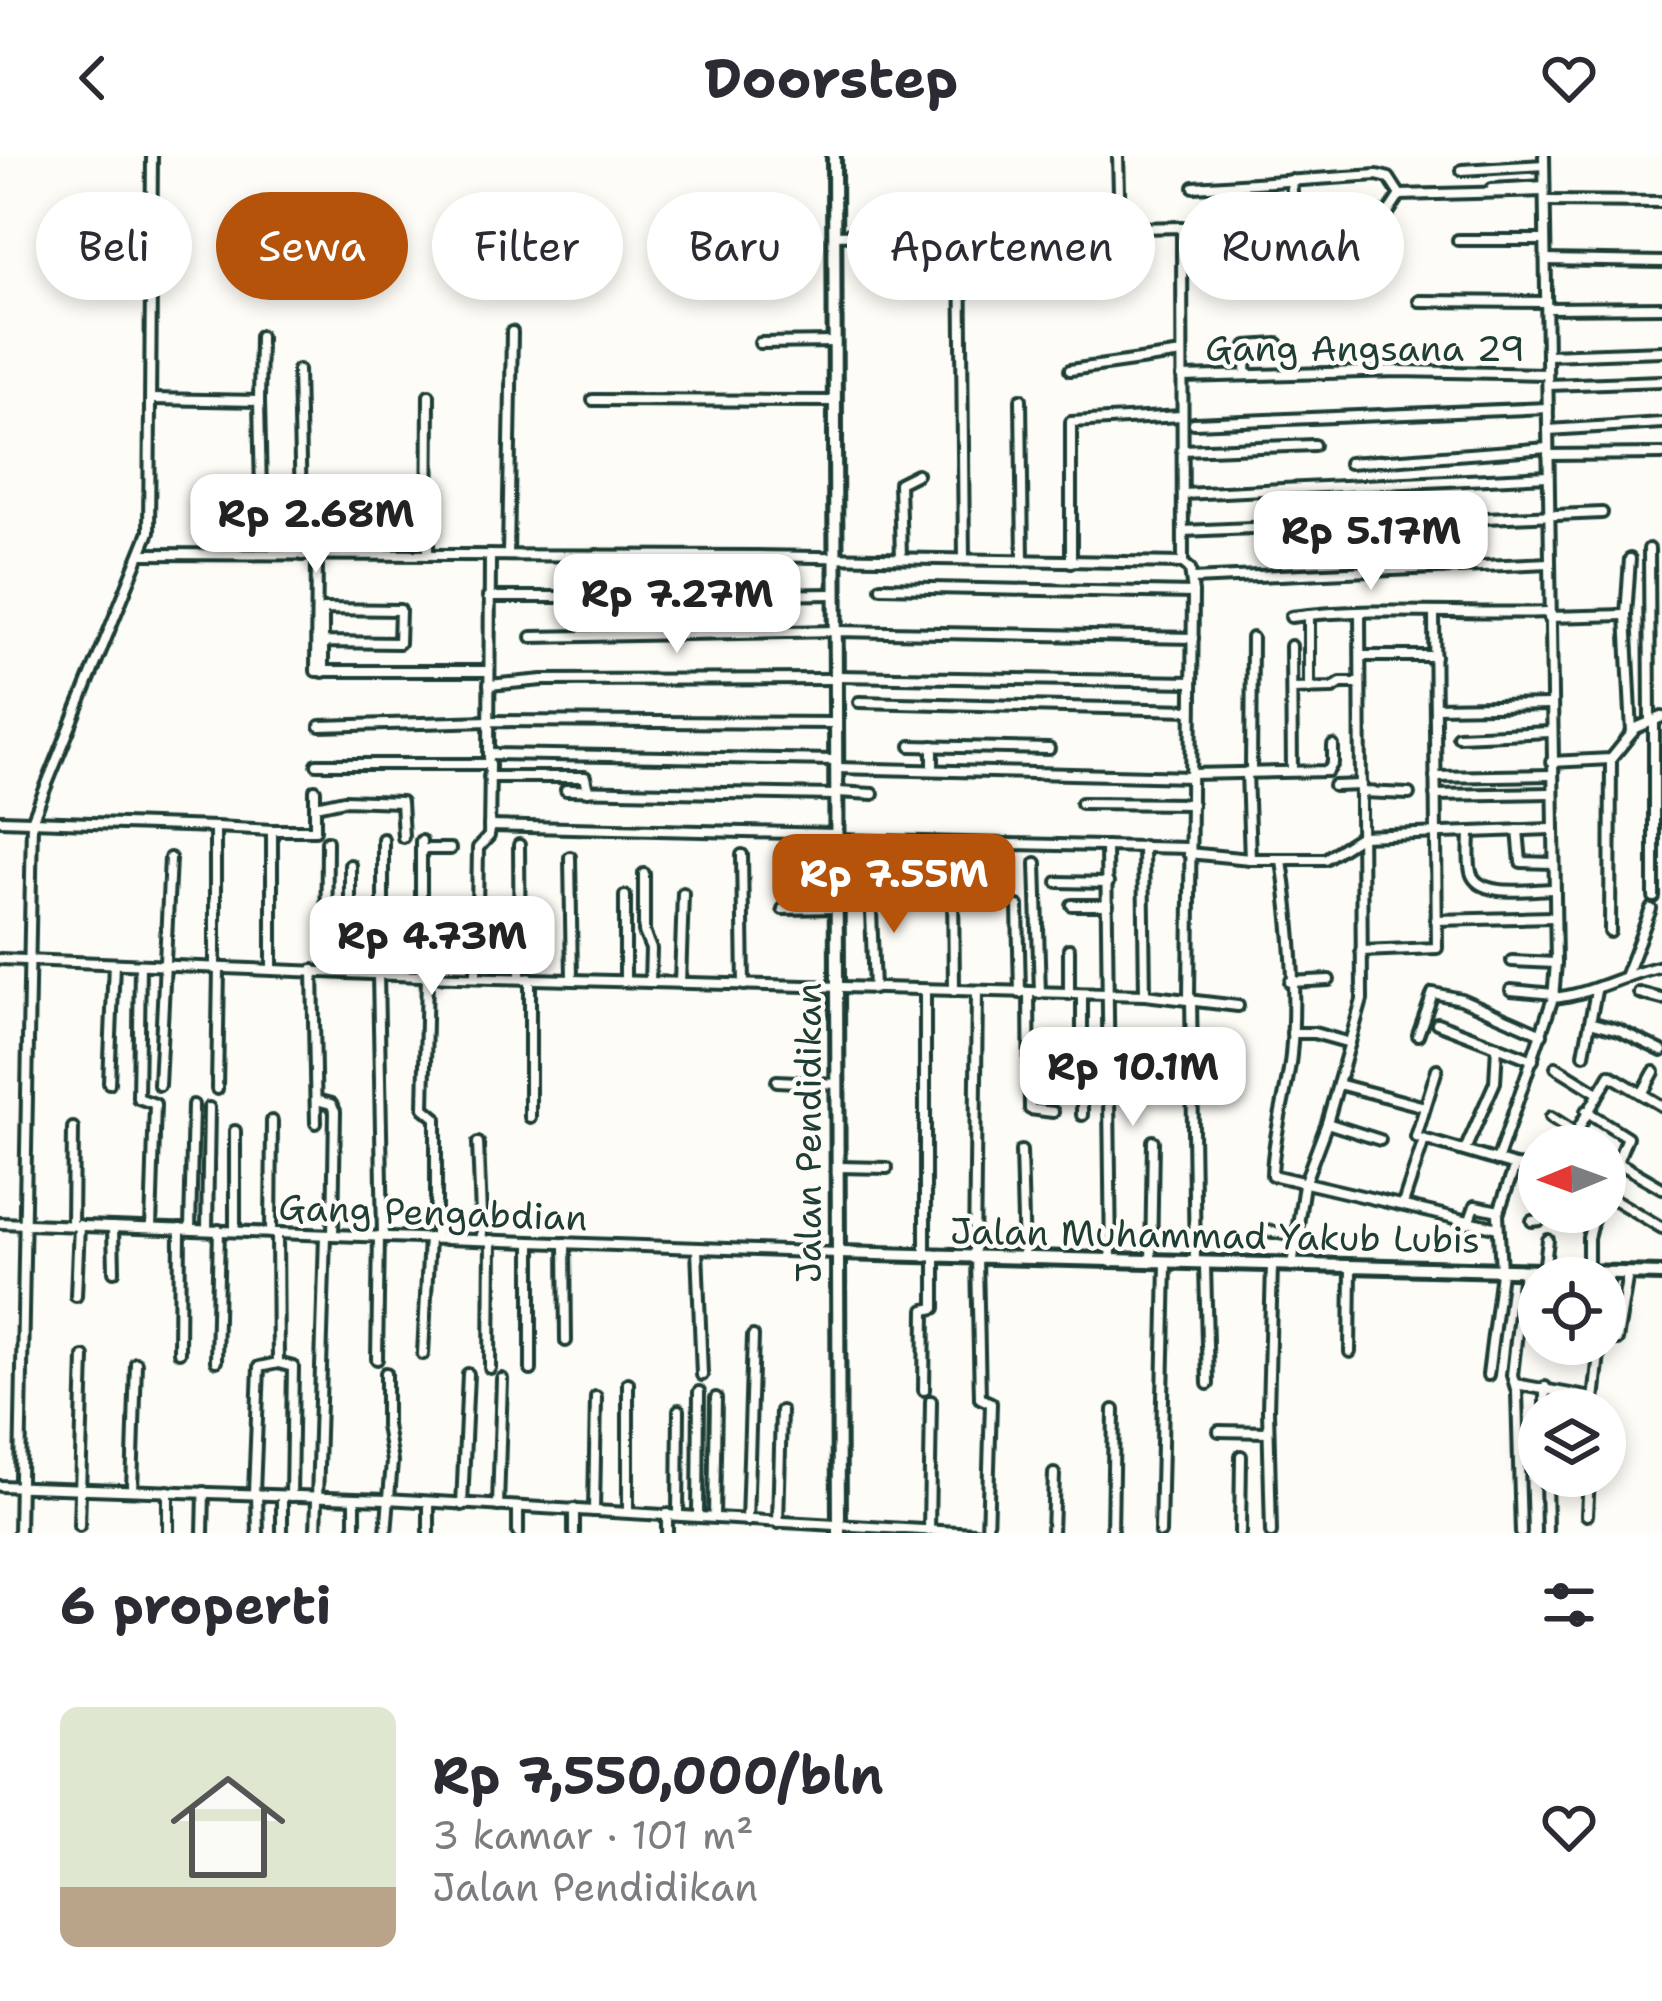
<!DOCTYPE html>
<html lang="id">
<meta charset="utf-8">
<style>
:root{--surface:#fff;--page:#f7f7f7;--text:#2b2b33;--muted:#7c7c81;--accent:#b45309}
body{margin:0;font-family:"Shantell Sans",sans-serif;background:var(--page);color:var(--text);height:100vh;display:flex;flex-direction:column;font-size:45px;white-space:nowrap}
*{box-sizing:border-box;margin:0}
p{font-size:39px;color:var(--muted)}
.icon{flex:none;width:66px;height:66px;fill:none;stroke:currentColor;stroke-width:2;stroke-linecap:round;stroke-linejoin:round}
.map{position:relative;height:1377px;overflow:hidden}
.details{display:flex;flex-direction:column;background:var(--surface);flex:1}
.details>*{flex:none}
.top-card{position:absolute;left:36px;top:36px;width:1590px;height:108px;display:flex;gap:24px}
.needle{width:78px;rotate:269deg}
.tools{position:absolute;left:1518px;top:969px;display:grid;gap:24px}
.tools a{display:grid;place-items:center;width:108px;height:108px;border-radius:50%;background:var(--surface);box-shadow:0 6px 18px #0003;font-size:60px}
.price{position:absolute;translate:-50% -102px;padding:0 27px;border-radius:24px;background:#fff;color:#222;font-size:39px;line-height:78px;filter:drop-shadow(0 3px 6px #0008)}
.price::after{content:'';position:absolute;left:50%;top:72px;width:36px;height:27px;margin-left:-18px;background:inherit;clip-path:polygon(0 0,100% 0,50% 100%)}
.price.selected{background:var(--accent);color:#fff}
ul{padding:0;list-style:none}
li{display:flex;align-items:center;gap:36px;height:300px;padding:0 60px}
li span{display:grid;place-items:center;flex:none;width:336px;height:240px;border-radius:18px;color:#555}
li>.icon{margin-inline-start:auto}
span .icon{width:144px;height:144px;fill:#fffc;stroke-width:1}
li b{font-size:51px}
h2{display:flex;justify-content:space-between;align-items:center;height:144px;padding:0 60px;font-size:51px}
.pill{padding:0 42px;border-radius:54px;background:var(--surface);box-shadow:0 6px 18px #0003;font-size:42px;line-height:108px}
.pill.selected{background:var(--accent);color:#fff}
header{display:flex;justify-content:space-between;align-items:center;height:156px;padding:0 60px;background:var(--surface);font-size:54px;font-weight:700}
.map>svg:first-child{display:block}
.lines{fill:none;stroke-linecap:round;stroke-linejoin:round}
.minor-casing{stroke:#1f3d34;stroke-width:16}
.major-casing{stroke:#1f3d34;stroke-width:20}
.minor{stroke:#fdfcf7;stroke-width:8}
.major{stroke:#fdfcf7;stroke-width:10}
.labels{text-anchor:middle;stroke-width:9;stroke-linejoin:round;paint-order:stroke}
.street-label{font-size:36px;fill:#1f3d34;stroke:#fdfcf7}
</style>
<header><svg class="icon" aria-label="back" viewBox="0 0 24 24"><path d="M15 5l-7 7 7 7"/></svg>Doorstep<svg class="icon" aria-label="heart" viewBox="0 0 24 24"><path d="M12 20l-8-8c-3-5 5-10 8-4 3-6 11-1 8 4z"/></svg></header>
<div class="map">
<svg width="1662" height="1377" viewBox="0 0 1662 1377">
<rect width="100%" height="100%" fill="#fdfcf7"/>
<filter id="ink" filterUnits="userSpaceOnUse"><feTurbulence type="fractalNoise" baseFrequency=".00833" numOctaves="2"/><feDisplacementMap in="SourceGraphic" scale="24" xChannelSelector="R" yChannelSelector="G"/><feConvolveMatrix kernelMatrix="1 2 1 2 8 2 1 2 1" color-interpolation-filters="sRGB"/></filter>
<g filter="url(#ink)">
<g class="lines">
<defs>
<g id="minor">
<path d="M1118,0l2,72"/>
<path d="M1544,0l12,807 -3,35c40,-4 71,-24 109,-32"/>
<path d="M1462,14l82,-5"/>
<path d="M1291,24l3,37"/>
<path d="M1194,31l183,-12 12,3 11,17"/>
<path d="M1492,33l52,-3"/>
<path d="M1546,45l116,1"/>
<path d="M1203,63l185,-6 12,-18 144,-4"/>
<path d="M961,76l3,327"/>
<path d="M834,79l348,-8 1,336 7,6 3,24 -4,405"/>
<path d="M1458,84h87"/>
<path d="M1182,99l131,1"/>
<path d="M1546,104l116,2"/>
<path d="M1419,145l127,1"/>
<path d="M1547,152l115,-1"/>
<path d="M760,187l75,-1"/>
<path d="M1547,199l115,-4"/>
<path d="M298,214l4,185"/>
<path d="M1070,214l112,-16"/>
<path d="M1246,219l1,-29 31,-2"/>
<path d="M1182,221l216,-6 149,3"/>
<path d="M1548,229l114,-4"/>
<path d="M152,243l107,2 2,92"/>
<path d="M1021,243l2,162"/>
<path d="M593,244l242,1"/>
<path d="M259,245l1,-65"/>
<path d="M1194,267l354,-15"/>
<path d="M1548,274l114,-7"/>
<path d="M1182,294l132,-5"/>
<path d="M1548,299l114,-1"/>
<path d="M1349,307l199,-15"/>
<path d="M1183,338l365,-18"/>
<path d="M1183,375l419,-18"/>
<path d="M1649,393l1,173"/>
<path d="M142,398l613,2 428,7"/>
<path d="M317,399l-1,116h173"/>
<path d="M428,399l1,-160"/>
<path d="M508,399l4,-223"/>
<path d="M901,402l-2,-75 18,-9"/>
<path d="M1630,403l-4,56 6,118"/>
<path d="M1071,406v-140l111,-6"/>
<path d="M1192,423l357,-16"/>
<path d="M881,431l312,6"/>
<path d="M488,441h109v-42"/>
<path d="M597,441l239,-3"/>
<path d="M1309,459v74"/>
<path d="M1291,461c85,-11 172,-2 258,-5"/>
<path d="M1549,461l76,-2"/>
<path d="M532,481l304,-6 357,7"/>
<path d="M1291,490l1,125"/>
<path d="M1361,500h74"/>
<path d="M323,516v-63l77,1 -1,33 -76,-1"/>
<path d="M837,520l355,6"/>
<path d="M489,529l54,-5 294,-1"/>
<path d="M1292,533l41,-1 8,-5h19"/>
<path d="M859,546l332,8"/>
<path d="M1435,551l115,-2"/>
<path d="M320,570l169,-5 346,2"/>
<path d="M1458,580l92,-4"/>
<path d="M911,590l138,3"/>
<path d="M489,598l347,6"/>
<path d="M489,602l1,-203"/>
<path d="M1551,606l60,-3 25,-31 26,-11"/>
<path d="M317,608h173l-1,72 -11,12 -2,128"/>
<path d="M837,612l354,9"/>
<path d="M933,614v-24"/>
<path d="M1247,616l3,87"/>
<path d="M1251,616l1,-134"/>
<path d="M1191,618l137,-3 5,-8v-17"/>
<path d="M489,621h96l3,14"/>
<path d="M1435,621l116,-2"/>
<path d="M1334,630l28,-1"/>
<path d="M566,634l270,5"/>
<path d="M837,636l36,2"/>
<path d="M1362,636l47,2"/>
<path d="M1435,639l116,-2"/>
<path d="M1081,647l111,1"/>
<path d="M316,650l28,-6 57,2 2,35"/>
<path d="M0,664l215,7"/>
<path d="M489,670l347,8"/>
<path d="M1518,674l3,32 31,1"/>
<path d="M1470,676c0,12 -2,28 1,40 7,27 61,17 82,17"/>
<path d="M838,684l351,8"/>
<path d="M519,689l1,133"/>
<path d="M1106,690l5,416"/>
<path d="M1143,690l2,149"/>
<path d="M421,693h29"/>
<path d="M1188,697l62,6h75l36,-23 190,-7"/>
<path d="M742,699l2,130"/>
<path d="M570,701l2,122"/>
<path d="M1282,704c9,63 15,131 9,195 -4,40 -18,80 -19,120l226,53"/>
<path d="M1036,707l4,130"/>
<path d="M644,718v58l7,17 -1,33"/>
<path d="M1058,726l50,1"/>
<path d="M953,727l1,108"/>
<path d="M870,729l4,104"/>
<path d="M625,740v85"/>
<path d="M1654,741v-177"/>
<path d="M1072,749h36"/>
<path d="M1018,750l2,87"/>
<path d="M783,753l53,-1"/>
<path d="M1436,764l118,-3"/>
<path d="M1610,776l1,-173"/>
<path d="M1361,795l76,-3 -3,-334"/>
<path d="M0,803l421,17 724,19 93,11"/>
<path d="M1512,805l44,2"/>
<path d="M140,809l-2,133 17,6 -4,124"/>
<path d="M215,813v-142l57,3"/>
<path d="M272,814v-140h43v-40"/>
<path d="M313,814l3,153"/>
<path d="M326,815l1,-130"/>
<path d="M350,816v-107"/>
<path d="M378,818l5,262"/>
<path d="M383,818v-135"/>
<path d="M421,820v-135"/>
<path d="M427,820l-3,132 12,10v120"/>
<path d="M1625,821l26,-68"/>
<path d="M530,822v139"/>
<path d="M1290,826l39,-2"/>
<path d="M680,827l3,-90"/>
<path d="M1511,834l43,4"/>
<path d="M1596,835l-6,31 29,8 43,21"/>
<path d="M1029,836l1,117 23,3"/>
<path d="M1639,837l23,6"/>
<path d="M1069,838v-45"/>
<path d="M1082,838v121"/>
<path d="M1191,842l4,265"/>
<path d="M1437,867l96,37"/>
<path d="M1292,877h22l36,10"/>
<path d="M1418,879l15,-42 28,6 81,35"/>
<path d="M1584,898l6,-32"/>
<path d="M1556,911l42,26"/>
<path d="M1437,913l-21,68 99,29 24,2"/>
<path d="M777,925l61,3"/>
<path d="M109,927l5,-119"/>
<path d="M1338,928l87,23"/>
<path d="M159,929l11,-227"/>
<path d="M217,933l2,-120"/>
<path d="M1642,938l12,-22"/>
<path d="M316,944l15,4 4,7 -2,124"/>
<path d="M1586,955l41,26 -10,25 45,26"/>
<path d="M1551,961l22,14"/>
<path d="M1327,967l53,17"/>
<path d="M235,975v100"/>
<path d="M478,987l4,97"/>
<path d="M1568,990l42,-71 52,31"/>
<path d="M1465,994l30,-68 2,-36"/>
<path d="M1021,995l3,107"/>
<path d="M1497,1005l56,-163"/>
<path d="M838,1011l49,1"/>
<path d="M1605,1038l57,34"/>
<path d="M1403,1048l21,-64"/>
<path d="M1532,1065l8,-1 7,-8"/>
<path d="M0,1067l838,30"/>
<path d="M1469,1067l6,-17 24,5"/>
<path d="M72,1069l1,-97"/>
<path d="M113,1071l1,44"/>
<path d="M190,1073l3,-124"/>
<path d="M207,1074l2,-122"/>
<path d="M1267,1075l30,5"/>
<path d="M271,1077l1,-112"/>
<path d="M565,1087l1,98"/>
<path d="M531,1088v126"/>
<path d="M697,1093l5,126"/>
<path d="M925,1101v-267"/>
<path d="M974,1103l3,-268"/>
<path d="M977,1103l3,139 11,5 -4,130"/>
<path d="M1151,1106l2,-121"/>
<path d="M1205,1109l3,119"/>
<path d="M1292,1110l12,-82 23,-61 35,-123 -2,-388"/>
<path d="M1544,1115l4,-31"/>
<path d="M1588,1116v-34l6,-23"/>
<path d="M76,1140l3,-71"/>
<path d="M1605,1150l4,-34"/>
<path d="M1617,1184l11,-67"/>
<path d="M179,1196l1,-123"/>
<path d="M1350,1196l1,-84"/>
<path d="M423,1198l6,-116"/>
<path d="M377,1203l2,-123"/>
<path d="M216,1205l3,-131"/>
<path d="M278,1207l15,4 -2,129"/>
<path d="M490,1212l1,-128"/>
<path d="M1488,1219l13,-103 -3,-58 17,-48"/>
<path d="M1515,1228l78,14"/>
<path d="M1545,1231v23"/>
<path d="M924,1234l1,-80 10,-2v-50"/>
<path d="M1593,1254l7,-66"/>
<path d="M1219,1275l49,1"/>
<path d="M1546,1320l1,57"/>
<path d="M0,1330l386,13 589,34"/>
<path d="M132,1334l4,-127"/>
<path d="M168,1335v42"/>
<path d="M254,1337l5,-126 19,-4 -1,-129"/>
<path d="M257,1338l1,39"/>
<path d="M462,1349l6,-131"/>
<path d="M498,1350l4,-127"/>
<path d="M518,1351v26"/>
<path d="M594,1355l2,-114"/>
<path d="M628,1356v-129"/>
<path d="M667,1358v19"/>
<path d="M678,1358l1,-104"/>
<path d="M1587,1359l2,-39"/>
<path d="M698,1360l1,-124"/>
<path d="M714,1361l2,-119"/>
<path d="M747,1365l6,-185"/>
<path d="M778,1367l3,-112"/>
<path d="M79,1370l5,-169"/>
<path d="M929,1375l2,-130"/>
<path d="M19,1377l13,-712 117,-289 3,-376"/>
<path d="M203,1377l1,-41"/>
<path d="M282,1377v-37"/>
<path d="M316,1377l9,-298"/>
<path d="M355,1377v-33"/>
<path d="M386,1377l6,-71 -6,-37v-52"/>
<path d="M429,1377v-31"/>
<path d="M574,1377v-24"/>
<path d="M1052,1377l2,-59"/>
<path d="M1112,1377l2,-123"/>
<path d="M1160,1377l6,-269"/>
<path d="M1240,1377l1,-77"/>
<path d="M1271,1377l-3,-123 4,-144"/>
<path d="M1521,1377l-4,-141 -5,-17 12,-104"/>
</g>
<g id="major">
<path d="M834,0l5,1377"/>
<path d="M839,1097l823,21"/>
</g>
</defs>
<use href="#minor" class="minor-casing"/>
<use href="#major" class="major-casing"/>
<use href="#minor" class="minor"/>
<use href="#major" class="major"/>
</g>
</g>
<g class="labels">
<g class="street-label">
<text x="1365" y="205">Gang Angsana 29</text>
<text transform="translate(808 977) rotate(-90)" y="13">Jalan Pendidikan</text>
<text transform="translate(433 1056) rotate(2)" y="13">Gang Pengabdian</text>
<text transform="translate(1215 1079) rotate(1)" y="13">Jalan Muhammad Yakub Lubis</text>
</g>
</g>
</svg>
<div class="tools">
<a><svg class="needle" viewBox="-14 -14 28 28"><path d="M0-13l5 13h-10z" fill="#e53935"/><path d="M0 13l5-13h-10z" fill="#7c7c81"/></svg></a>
<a><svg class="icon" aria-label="locate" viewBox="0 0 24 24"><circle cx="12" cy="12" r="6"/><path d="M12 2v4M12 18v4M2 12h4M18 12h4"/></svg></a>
<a><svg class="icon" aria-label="layers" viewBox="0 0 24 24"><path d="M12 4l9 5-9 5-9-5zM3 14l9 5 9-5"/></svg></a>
</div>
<b class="price" style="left:316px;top:420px">Rp 2.68M</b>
<b class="price" style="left:1371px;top:437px">Rp 5.17M</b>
<b class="price" style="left:677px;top:500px">Rp 7.27M</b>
<b class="price selected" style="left:894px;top:780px">Rp 7.55M</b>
<b class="price" style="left:432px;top:842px">Rp 4.73M</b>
<b class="price" style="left:1133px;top:973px">Rp 10.1M</b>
<div class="top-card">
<a class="pill">Beli</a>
<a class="pill selected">Sewa</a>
<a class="pill">Filter</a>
<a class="pill">Baru</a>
<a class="pill">Apartemen</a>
<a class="pill">Rumah</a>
</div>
</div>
<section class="details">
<h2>6 properti<svg class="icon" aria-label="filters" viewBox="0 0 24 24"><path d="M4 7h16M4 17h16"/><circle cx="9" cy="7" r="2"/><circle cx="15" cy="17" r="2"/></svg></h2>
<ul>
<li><span style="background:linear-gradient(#dfe7d0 75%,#b9a48a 0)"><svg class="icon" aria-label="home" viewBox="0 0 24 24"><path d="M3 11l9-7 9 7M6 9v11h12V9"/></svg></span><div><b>Rp 7,550,000/bln</b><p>3 kamar · 101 m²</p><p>Jalan Pendidikan</p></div><svg class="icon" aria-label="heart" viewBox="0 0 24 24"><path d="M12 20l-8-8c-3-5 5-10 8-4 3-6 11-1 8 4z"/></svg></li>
</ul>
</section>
